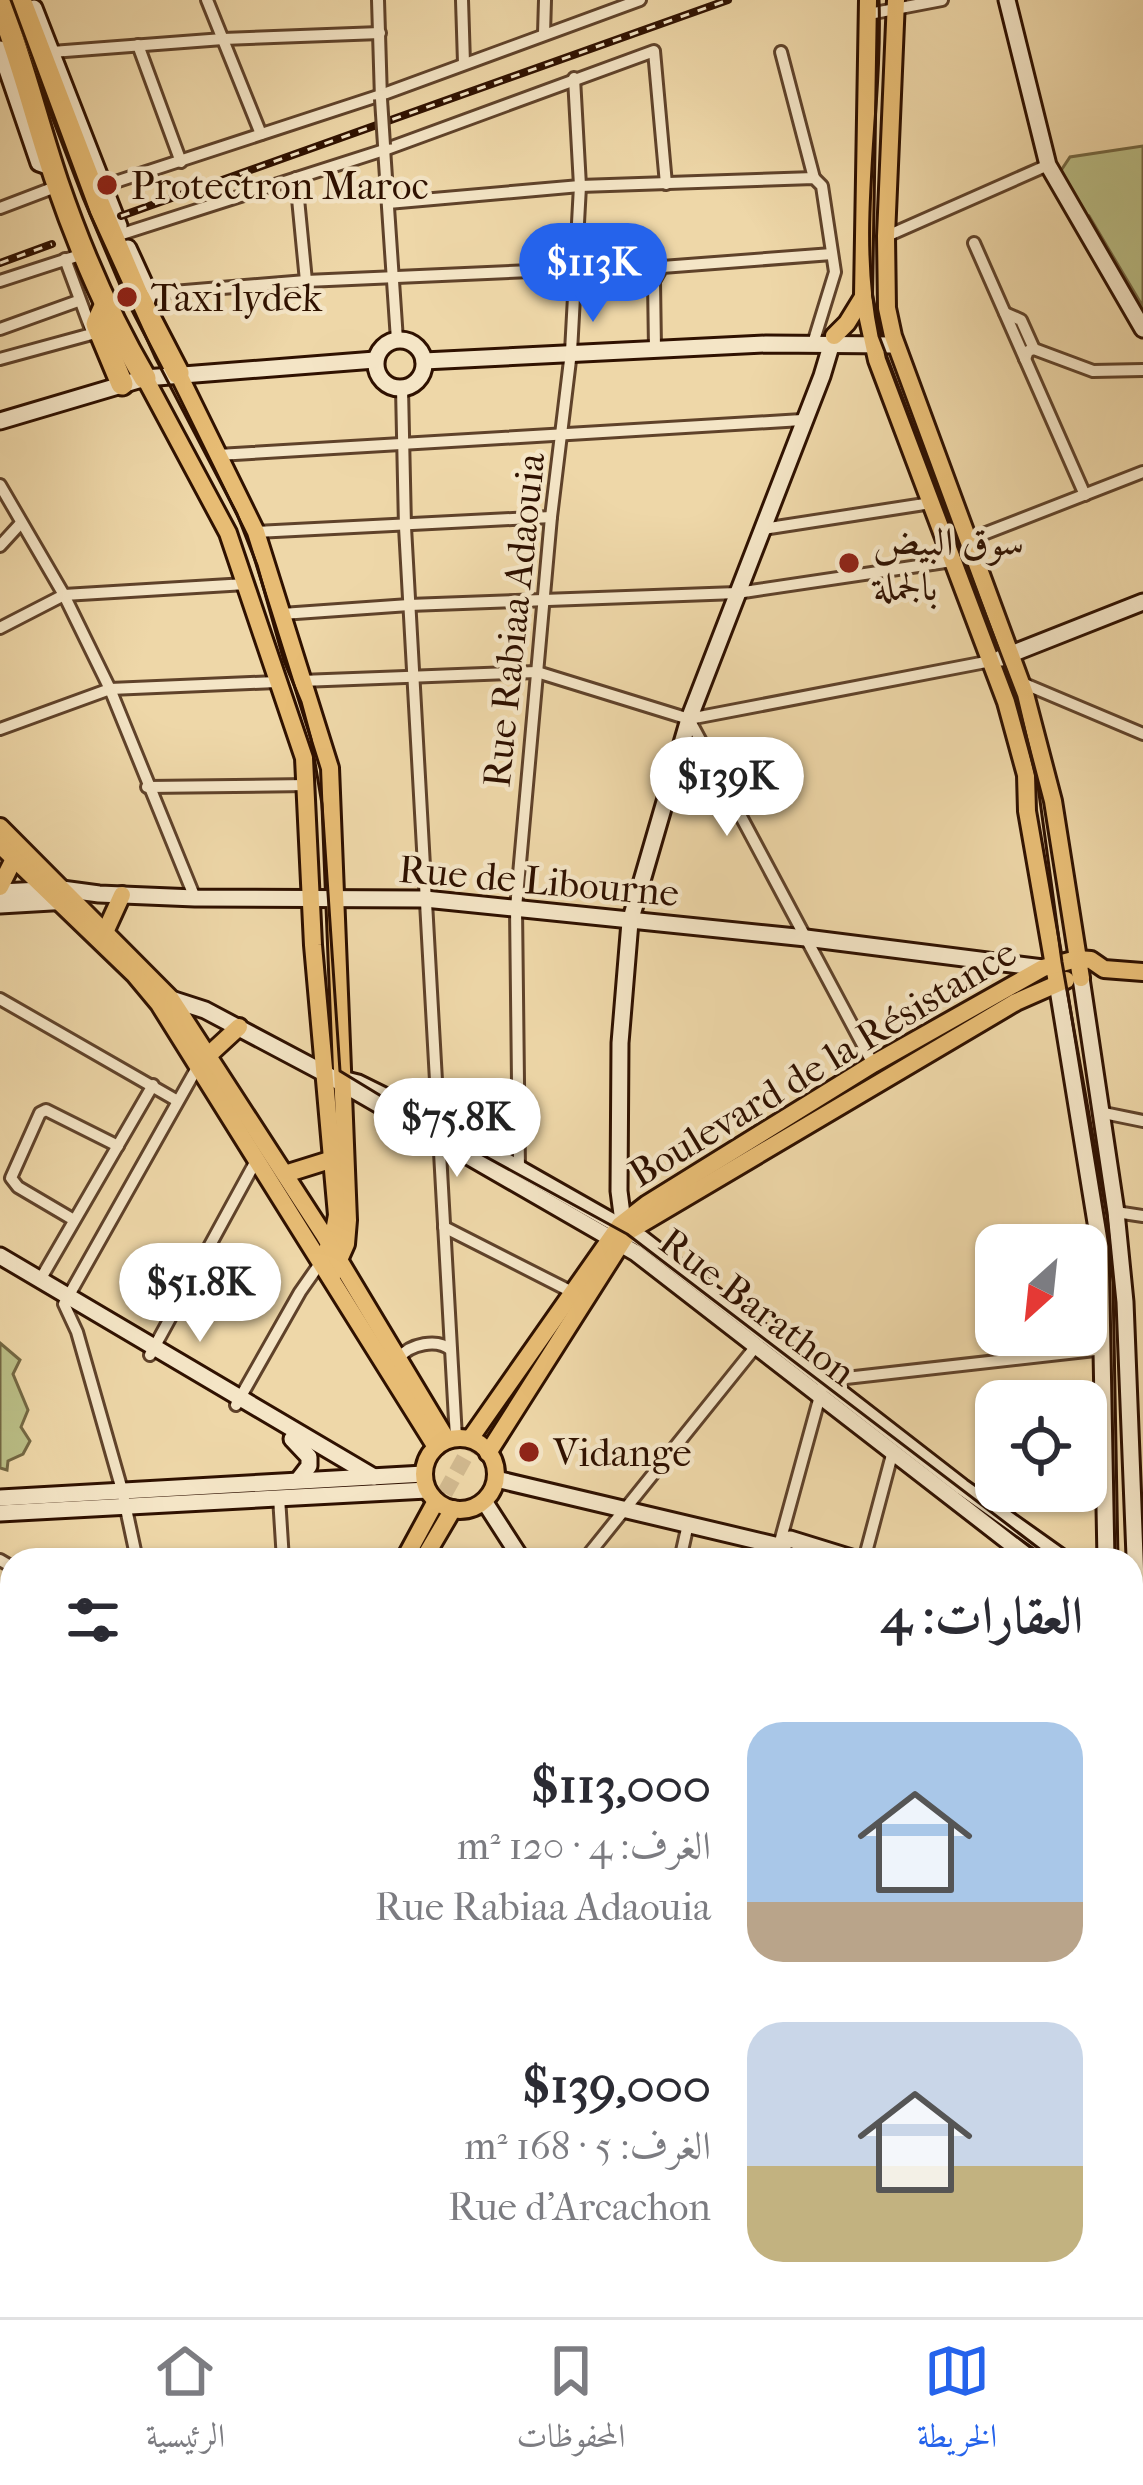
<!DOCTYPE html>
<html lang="ar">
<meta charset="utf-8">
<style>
:root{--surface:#fff;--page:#f7f7f7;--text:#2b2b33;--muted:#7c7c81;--line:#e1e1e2;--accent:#2563eb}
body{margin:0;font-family:"IM FELL French Canon",Amiri,serif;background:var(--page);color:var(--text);direction:rtl;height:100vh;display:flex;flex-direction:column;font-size:45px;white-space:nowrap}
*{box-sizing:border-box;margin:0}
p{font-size:39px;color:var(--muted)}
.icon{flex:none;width:66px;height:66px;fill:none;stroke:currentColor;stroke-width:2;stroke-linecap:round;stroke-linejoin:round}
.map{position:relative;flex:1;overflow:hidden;direction:ltr}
.panel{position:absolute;left:0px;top:1548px;width:1143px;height:771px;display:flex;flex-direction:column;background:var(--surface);border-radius:36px 36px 0 0;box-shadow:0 3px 9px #0004;direction:rtl}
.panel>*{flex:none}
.needle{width:78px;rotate:207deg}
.fabs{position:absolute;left:975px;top:1224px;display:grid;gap:24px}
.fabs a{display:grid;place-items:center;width:132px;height:132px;border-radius:24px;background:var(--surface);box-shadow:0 3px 9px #0004;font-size:60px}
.price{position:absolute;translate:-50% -102px;padding:0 27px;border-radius:42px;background:#fff;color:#222;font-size:39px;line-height:78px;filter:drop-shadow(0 3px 6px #0008)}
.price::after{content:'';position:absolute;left:50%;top:72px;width:36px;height:27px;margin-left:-18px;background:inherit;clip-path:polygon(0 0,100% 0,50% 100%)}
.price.selected{background:var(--accent);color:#fff}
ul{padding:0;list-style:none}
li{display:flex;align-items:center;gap:36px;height:300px;padding:0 60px}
li span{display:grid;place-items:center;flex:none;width:336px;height:240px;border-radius:36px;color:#555}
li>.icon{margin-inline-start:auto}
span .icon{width:144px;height:144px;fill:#fffc;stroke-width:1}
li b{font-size:51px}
h2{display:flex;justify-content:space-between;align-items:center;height:144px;padding:0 60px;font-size:51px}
.tab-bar{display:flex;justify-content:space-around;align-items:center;height:168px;border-top:3px solid var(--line);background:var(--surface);font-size:33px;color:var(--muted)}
.tab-bar a{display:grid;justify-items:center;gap:6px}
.tab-bar .selected{color:var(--accent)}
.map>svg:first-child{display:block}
.green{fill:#babe86;stroke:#746843;stroke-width:3}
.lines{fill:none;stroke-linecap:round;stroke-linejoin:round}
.primary-tunnel{stroke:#d1b98f;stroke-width:16;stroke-dasharray:16 8;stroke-linecap:butt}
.street-casing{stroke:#5f422a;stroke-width:16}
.secondary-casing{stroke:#2f1100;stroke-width:21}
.primary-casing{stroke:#2f1100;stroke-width:22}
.highway-casing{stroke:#2f1100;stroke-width:27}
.street{stroke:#f4e5c6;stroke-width:10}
.secondary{stroke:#f4e5c6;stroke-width:15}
.primary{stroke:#e7bc74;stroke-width:16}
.highway{stroke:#e7bc74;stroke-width:21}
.tram{stroke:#2f1100;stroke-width:3}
.rail-casing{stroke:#2f1100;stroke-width:8}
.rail{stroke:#f4e5c6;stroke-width:3;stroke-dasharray:9;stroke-linecap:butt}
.street-bridge-casing{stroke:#5f422a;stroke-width:16;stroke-linecap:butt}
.street-bridge{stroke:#f4e5c6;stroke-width:10}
.poi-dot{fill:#8f2418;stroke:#f4e5c6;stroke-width:4.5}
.labels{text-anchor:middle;stroke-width:9;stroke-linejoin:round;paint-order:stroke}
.poi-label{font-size:39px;fill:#2f1100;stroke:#f4e5c6;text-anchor:start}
.street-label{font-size:39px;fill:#2f1100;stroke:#f4e5c6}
</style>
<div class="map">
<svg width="1143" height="2317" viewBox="0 0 1143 2317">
<rect width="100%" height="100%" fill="#eed7a8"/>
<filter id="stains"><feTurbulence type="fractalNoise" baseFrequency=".00167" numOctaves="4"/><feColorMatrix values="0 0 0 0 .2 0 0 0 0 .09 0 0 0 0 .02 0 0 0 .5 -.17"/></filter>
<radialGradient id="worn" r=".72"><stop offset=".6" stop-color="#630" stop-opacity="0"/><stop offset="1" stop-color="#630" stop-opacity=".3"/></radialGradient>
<g class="green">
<path d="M1143,146v161l-54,-91 -5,1 -24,-45 10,-15z"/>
<path d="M0,1343l20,17 -7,14 15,36 -7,17 9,14 -7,13 -15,7 -1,9 -7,-2z"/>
</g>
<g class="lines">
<g class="primary-tunnel">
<path d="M480,1445l69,-103"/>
<path d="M433,1514l46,-82"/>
</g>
<defs>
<g id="street">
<path d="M207,0l54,134"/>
<path d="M378,0l3,99"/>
<path d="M462,0l2,63"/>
<path d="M869,14l73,-14"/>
<path d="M544,34l1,-34"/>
<path d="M138,45l43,117"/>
<path d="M52,52l171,-13 157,-6"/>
<path d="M781,52l33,126"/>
<path d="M384,148l13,192"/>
<path d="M296,178l10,103"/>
<path d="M103,186l278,-91 259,-95"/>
<path d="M388,203l192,-17 234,-8 8,8 13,86 -20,65"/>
<path d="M0,208l58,-22"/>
<path d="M122,234l262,-84 270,-99 12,133"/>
<path d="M887,236l161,-71"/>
<path d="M974,243l111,252"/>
<path d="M65,259l26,70"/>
<path d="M0,281l83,-27"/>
<path d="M149,294l157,-13 270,-12"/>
<path d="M1005,313l16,7 13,29"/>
<path d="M0,329l78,-28"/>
<path d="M655,349l-1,-68 8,-14 170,-13"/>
<path d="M0,359l99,-27"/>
<path d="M1025,359l3,-8 6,-2 59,22 50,-1"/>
<path d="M402,388l3,139 51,911"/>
<path d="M218,455l584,-35"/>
<path d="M0,485l64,110 46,94 85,209"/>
<path d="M763,529l168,-26"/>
<path d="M256,532l295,-15"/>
<path d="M968,540l175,-68"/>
<path d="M0,546l21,-23"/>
<path d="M282,614l127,-9 328,-12 215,-32"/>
<path d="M0,628l64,-33 182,-11"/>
<path d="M301,681l236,-9 152,47 184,345"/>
<path d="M1020,682l123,52"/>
<path d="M689,719l302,-58"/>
<path d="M0,729l110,-40 166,-7"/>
<path d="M147,787l161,-2"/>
<path d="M0,999l176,101"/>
<path d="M1099,1112l44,9"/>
<path d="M519,1169l-3,-261 35,-391 20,-165 9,-166 -6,-108"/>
<path d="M1116,1212l27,4"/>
<path d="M74,1220l-56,-33 -7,-9 29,-65 6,-3 72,36"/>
<path d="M444,1227l128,65"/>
<path d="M40,1280l113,-195"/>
<path d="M150,1355l107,-196"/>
<path d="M399,1358c11,-14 38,-20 52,-8"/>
<path d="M236,1405l64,-113 21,-30"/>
<path d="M279,1497l4,63"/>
<path d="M0,1560l12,7"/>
<path d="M137,1560l-15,-70 -45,-158 -13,-28 134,-238"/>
<path d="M584,1560l173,-215"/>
<path d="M680,1560l8,-36"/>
<path d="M775,1560l48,-175 14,-6 267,-30"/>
<path d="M864,1560l29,-109"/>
<path d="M1132,1653l7,22 4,140"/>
<path d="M0,1674l12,-20"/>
<path d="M1131,1857l12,4"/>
<path d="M0,1860l12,-21"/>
<path d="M1131,1950l12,1"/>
<path d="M1131,2171l12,-13"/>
<path d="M1131,2178l12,13"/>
<path d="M1131,2288l12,12"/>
<path d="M498,2307l26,10"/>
<path d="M831,2307l11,10"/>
<path d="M851,2307l12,10"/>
<path d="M334,2317l4,-10"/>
<path d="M542,2317l16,-10"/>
<path d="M1012,2317l9,-10"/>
</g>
<g id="secondary">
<path d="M1007,0l41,165 95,164"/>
<path d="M34,8l85,218"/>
<path d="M0,49l39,114 14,5"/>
<path d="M128,248l21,46 -4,12"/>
<circle cx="400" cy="364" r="24"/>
<path d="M424,361l342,-17 130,1"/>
<path d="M0,421l145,-43 230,-18"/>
<path d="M1001,658l142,-56"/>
<path d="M0,892l62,-3 37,5 96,4 230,1 381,39 237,30"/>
<path d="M0,905l69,-4"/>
<path d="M1081,978l35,234 9,90 11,280 -4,71"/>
<path d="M1057,983l43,264 6,313"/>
<path d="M171,999l34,11 119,63 312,180 396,307"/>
<path d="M338,1078l20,5 79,39 204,116 321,249 103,73"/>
<path d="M623,1222l-4,-31 1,-148 10,-121 59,-203 133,-343 12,-40"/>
<path d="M0,1256l374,221"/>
<path d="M292,1439l17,18v9l-10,13"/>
<path d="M496,1479l283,67 9,10 15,4"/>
<path d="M0,1498l424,-24"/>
<path d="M484,1501l38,59"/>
<path d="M0,1513l427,-23"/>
<path d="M779,1546l11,-7 68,21"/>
<path d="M0,1781l12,7"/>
<path d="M0,1797l12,7"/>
<path d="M736,2317l4,-10"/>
<path d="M751,2317l4,-10"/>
</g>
<g id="primary">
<path d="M868,0l-5,296 14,64 129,342 20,73 1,36 30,172"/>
<path d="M896,0l-10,236 1,72 6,28 132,358 28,107 28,177"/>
<path d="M834,336l13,-13 16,-26"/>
<path d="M178,373l78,159 74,236 18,452 -2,24 -15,34"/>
<path d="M145,378l83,155 76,225 9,187 24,270 -4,22 -12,25"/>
<path d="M0,827l171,172 153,236 123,205"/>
<path d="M0,845l134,129 25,30 277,443"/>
<path d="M0,887l14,-28"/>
<path d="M106,930l16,-35"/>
<path d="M200,1063l39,-36"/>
<path d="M285,1174l48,-15"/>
<circle cx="460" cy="1474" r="36"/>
<path d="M470,1439l150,-214 27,-21 226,-140 170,-96 34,-9 14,1 13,9 39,3"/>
<path d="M488,1453l141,-222 387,-229 50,-22"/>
<path d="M404,1560l32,-59"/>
<path d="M423,1560l30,-51"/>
<path d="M0,2236l12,-1"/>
<path d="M0,2278l12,2"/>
<path d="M66,2307l17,10"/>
<path d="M110,2307l17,10"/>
</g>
<g id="highway">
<path d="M20,0l74,193 42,99 42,81"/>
<path d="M0,4c23,59 37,119 57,178 23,67 52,135 88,196"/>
<path d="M106,304l-9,20 25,60"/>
</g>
</defs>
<use href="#street" class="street-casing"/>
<use href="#secondary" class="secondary-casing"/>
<use href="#primary" class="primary-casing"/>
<use href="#highway" class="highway-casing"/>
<use href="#street" class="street"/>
<use href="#secondary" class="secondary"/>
<use href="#primary" class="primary"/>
<use href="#highway" class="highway"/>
<g class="tram">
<path d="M11,0l79,214 65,143 82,157 20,51 27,96 17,41 10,37 11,65 18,267 97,59 190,104 427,326"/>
<path d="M879,0c4,111 -23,226 0,336l138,361 21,89 24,176 45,254 6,66 5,278"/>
<path d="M1131,1616l12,7"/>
<path d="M0,1793l12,7"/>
<path d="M836,2307l12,10"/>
<path d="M745,2317l5,-10"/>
</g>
<defs>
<g id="rail">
<path d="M121,216l607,-216"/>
<path d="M0,263l52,-19"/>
</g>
</defs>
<use href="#rail" class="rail-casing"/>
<use href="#rail" class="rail"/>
<defs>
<path id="street-bridge" d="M381,99l3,46"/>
</defs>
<use href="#street-bridge" class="street-bridge-casing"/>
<use href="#street-bridge" class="street-bridge"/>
</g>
<g class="poi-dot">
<circle cx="107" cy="185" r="12"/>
<circle cx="127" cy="297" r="12"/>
<circle cx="849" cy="563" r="12"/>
<circle cx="529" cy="1452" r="12"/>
</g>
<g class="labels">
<g class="poi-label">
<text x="131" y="199">Protectron Maroc</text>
<text x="151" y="311">Taxi lydek</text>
<text x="873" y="555">سوق البيض<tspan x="873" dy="45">بالجملة</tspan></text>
<text x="553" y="1466">Vidange</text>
</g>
<g class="street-label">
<text transform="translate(513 620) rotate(-84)" y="14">Rue Rabiaa Adaouia</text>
<text transform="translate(539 880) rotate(5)" y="14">Rue de Libourne</text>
<text transform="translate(822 1062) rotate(-31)" y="14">Boulevard de la Résistance</text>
<text transform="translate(758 1306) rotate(37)" y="14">Rue Barathon</text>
</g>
</g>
<rect width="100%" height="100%" filter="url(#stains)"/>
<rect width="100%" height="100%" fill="url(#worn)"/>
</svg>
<div class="fabs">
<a><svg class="needle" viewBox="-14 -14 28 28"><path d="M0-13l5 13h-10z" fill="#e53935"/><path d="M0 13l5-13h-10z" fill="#7c7c81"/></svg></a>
<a><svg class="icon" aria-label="locate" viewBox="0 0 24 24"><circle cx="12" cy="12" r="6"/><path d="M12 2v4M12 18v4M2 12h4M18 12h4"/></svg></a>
</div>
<b class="price selected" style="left:593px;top:325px">$113K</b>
<b class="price" style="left:727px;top:839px">$139K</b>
<b class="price" style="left:457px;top:1180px">$75.8K</b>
<b class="price" style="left:200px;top:1345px">$51.8K</b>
<section class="panel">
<h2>العقارات: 4<svg class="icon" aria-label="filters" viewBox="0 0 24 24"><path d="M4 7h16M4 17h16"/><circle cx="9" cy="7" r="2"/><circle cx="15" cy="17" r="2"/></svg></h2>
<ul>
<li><span style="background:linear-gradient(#a9c7e8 75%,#b9a48a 0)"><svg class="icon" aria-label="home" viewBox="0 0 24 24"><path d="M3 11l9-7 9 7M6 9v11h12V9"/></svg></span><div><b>$113,000</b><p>الغرف: 4 · 120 m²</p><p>Rue Rabiaa Adaouia</p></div></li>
<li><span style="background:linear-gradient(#c9d6e8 60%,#c2b280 0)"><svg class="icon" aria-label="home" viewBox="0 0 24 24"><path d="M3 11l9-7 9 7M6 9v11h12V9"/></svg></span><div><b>$139,000</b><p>الغرف: 5 · 168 m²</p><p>Rue d'Arcachon</p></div></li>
</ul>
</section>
</div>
<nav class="tab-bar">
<a class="selected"><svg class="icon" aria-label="map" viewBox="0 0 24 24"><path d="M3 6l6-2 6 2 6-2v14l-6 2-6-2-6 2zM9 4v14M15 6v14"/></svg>الخريطة</a>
<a><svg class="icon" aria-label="saved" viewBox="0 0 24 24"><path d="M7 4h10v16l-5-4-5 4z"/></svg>المحفوظات</a>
<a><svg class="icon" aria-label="home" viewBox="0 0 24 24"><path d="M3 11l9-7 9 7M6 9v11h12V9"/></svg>الرئيسية</a>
</nav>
